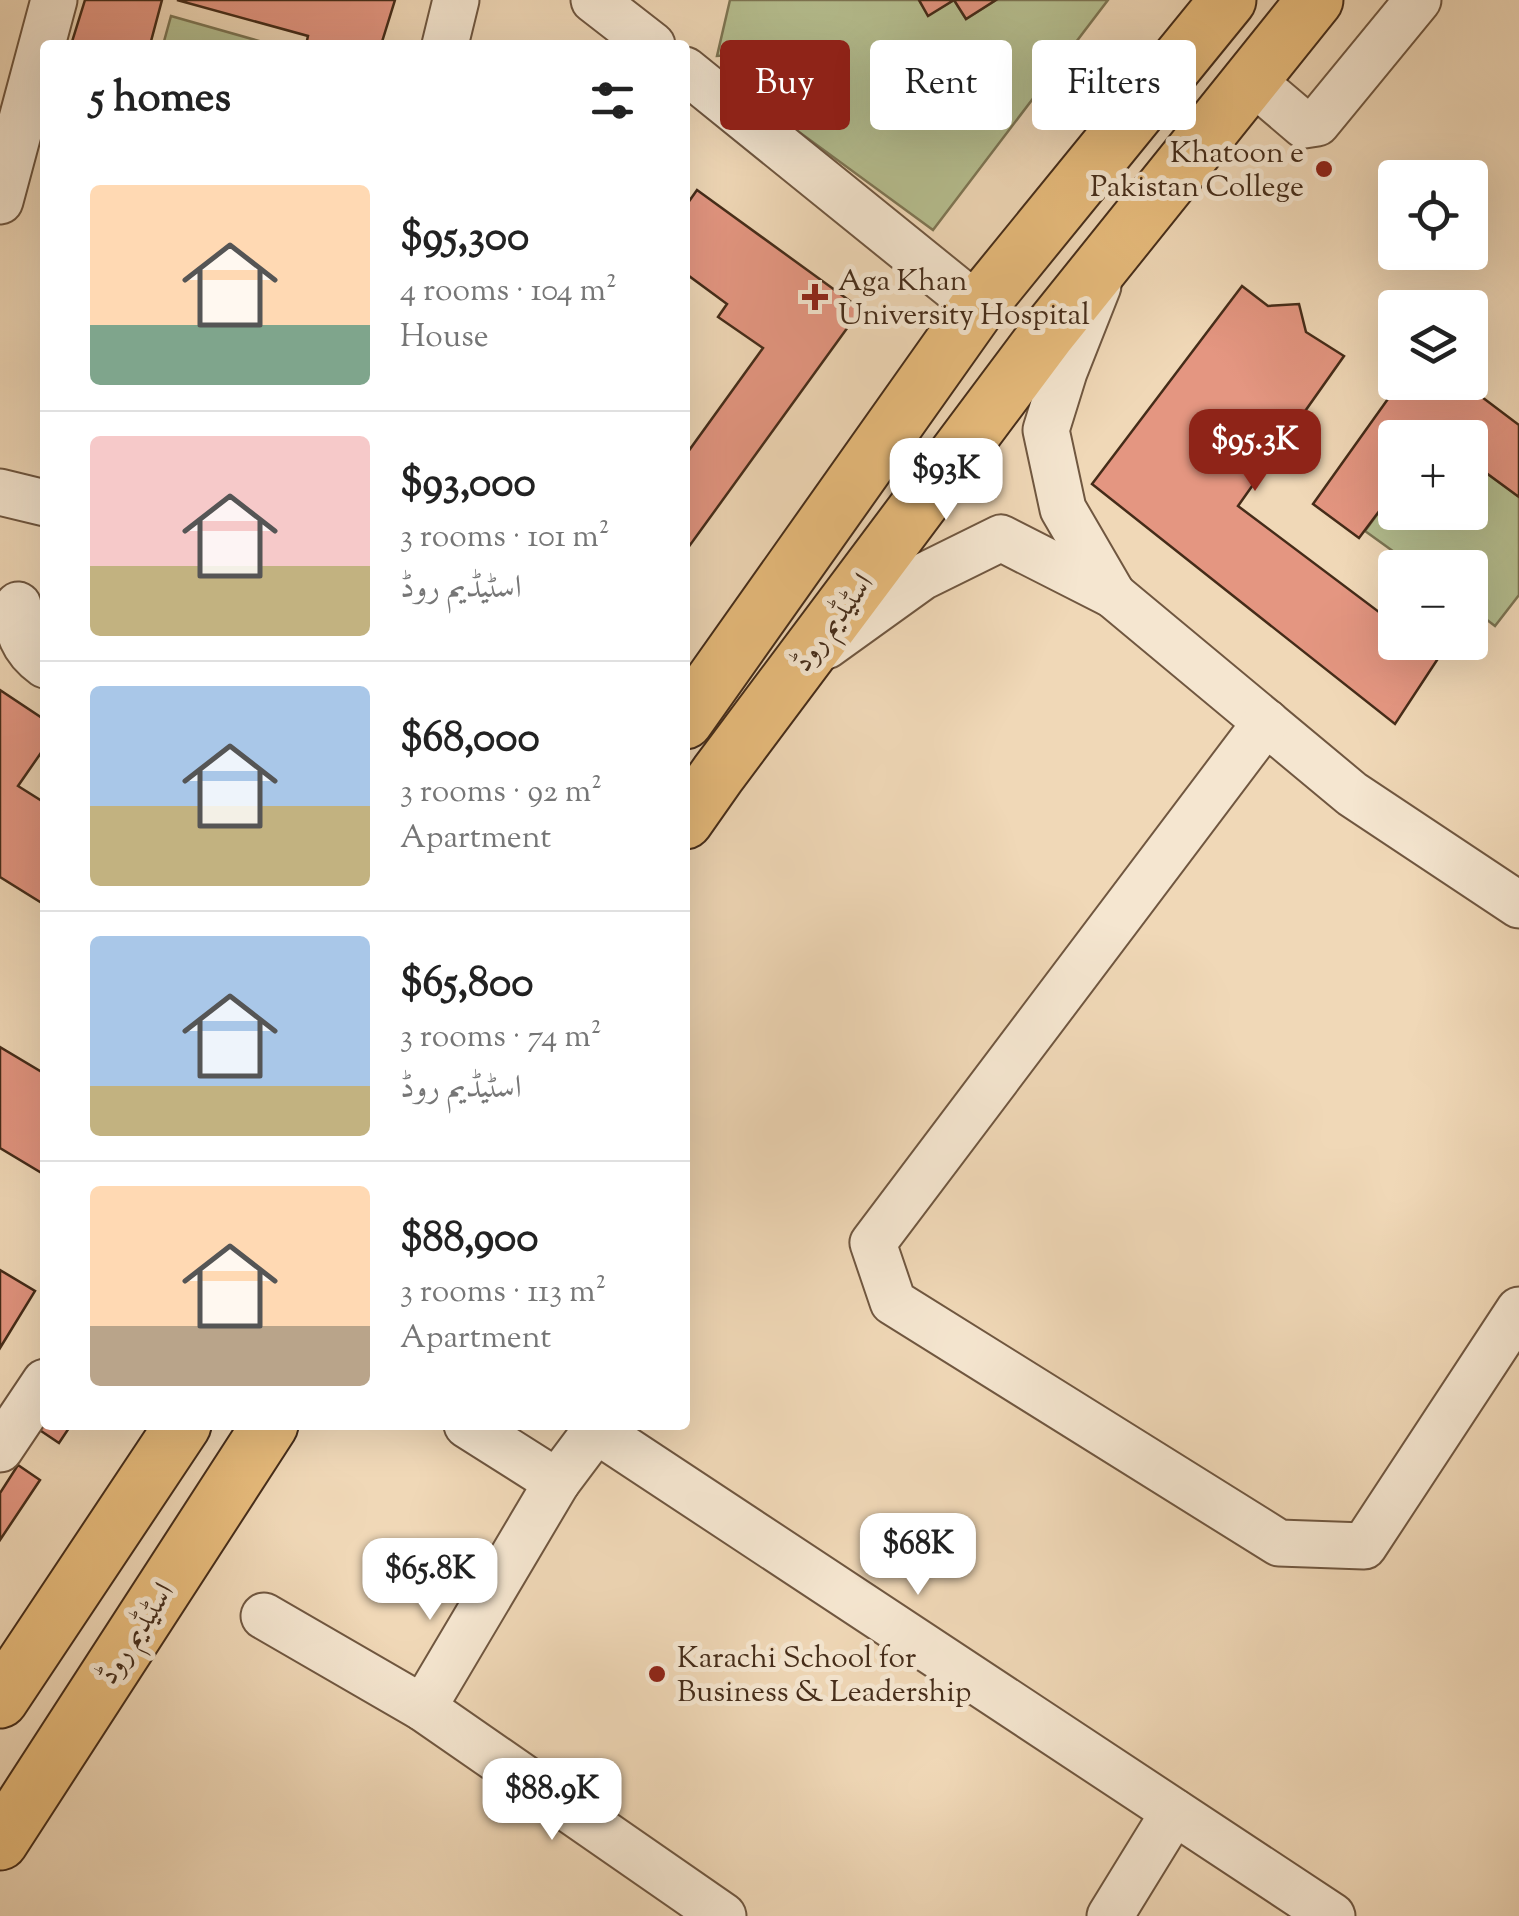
<!DOCTYPE html>
<meta charset="utf-8">
<style>
:root{--surface:#fff;--page:#f6f6f6;--text:#222;--muted:#767676;--line:#e0e0e0;--accent:#8f2418}
body{margin:0;font-family:"Sorts Mill Goudy",Amiri,serif;background:var(--page);color:var(--text);height:100vh;display:flex;flex-direction:column;font-size:38px;white-space:nowrap}
*{box-sizing:border-box;margin:0}
p{font-size:32px;color:var(--muted)}
.icon{flex:none;width:55px;height:55px;fill:none;stroke:currentColor;stroke-width:2;stroke-linecap:round;stroke-linejoin:round}
.map{position:relative;flex:1;overflow:hidden}
.panel{position:absolute;left:40px;top:40px;width:650px;height:1390px;display:flex;flex-direction:column;background:var(--surface);border-radius:10px;box-shadow:0 10px 40px #0002}
.panel>*{flex:none}
.top-card{position:absolute;left:720px;top:40px;width:648px;height:90px;display:flex;gap:20px}
.controls{position:absolute;left:1378px;top:160px;display:grid;gap:20px}
.controls a{display:grid;place-items:center;width:110px;height:110px;border-radius:10px;background:var(--surface);box-shadow:0 10px 40px #0002;font-size:50px}
.price{position:absolute;translate:-50% -85px;padding:0 22px;border-radius:20px;background:#fff;color:#222;font-size:32px;line-height:65px;filter:drop-shadow(0 2px 5px #0008)}
.price::after{content:'';position:absolute;left:50%;top:60px;width:30px;height:22px;margin-left:-15px;background:inherit;clip-path:polygon(0 0,100% 0,50% 100%)}
.price.active{background:var(--accent);color:#fff}
ul{padding:0;list-style:none}
li{display:flex;align-items:center;gap:30px;height:250px;padding:0 50px}
li+li{border-top:2px solid var(--line)}
li span{display:grid;place-items:center;flex:none;width:280px;height:200px;border-radius:10px;color:#555}
li>.icon{margin-inline-start:auto}
span .icon{width:120px;height:120px;fill:#fffc;stroke-width:1}
li b{font-size:42px}
h2{display:flex;justify-content:space-between;align-items:center;height:120px;padding:0 50px;font-size:42px}
.tag{padding:0 35px;border-radius:10px;background:var(--surface);box-shadow:0 10px 40px #0002;font-size:35px;line-height:90px}
.tag.active{background:var(--accent);color:#fff}
.map>svg:first-child{display:block}
.green{fill:#b6bf90;stroke:#7e7654;stroke-width:2.5}
.building{fill:#e49681;stroke:#452c19;stroke-width:2.5}
.lines{fill:none;stroke-linecap:round;stroke-linejoin:round}
.minor-casing{stroke:#705740;stroke-width:49}
.major-casing{stroke:#452c19;stroke-width:59}
.minor{stroke:#f5e6d0;stroke-width:45}
.major{stroke:#e8bc7c;stroke-width:55}
.poi-dot{fill:#8f2418;stroke:#f5e6d0;stroke-width:4}
.labels{text-anchor:middle;stroke-width:10;stroke-linejoin:round;paint-order:stroke}
.poi-label{font-size:30px;fill:#452c19;stroke:#f5e6d0;text-anchor:start}
.street-label{font-size:30px;fill:#452c19;stroke:#f5e6d0}
</style>
<div class="map">
<svg width="1519" height="1916" viewBox="0 0 1519 1916">
<rect width="100%" height="100%" fill="#f0d8b7"/>
<filter id="stains"><feTurbulence type="fractalNoise" baseFrequency=".002" numOctaves="4"/><feColorMatrix values="0 0 0 0 .2 0 0 0 0 .09 0 0 0 0 .02 0 0 0 .5 -.17"/></filter>
<radialGradient id="worn" r=".72"><stop offset=".6" stop-color="#630" stop-opacity="0"/><stop offset="1" stop-color="#630" stop-opacity=".3"/></radialGradient>
<g class="green">
<path d="M730,0h189l9,15 26,-15 12,19 30,-19h112l-175,230 -149,-109 -22,-39 27,-16 -5,-14 -67,4z"/>
<path d="M171,16l102,29h-110z"/>
<path d="M1470,461l49,36v98l-24,31 -25,-19v-39l-55,-1 -50,-36 30,-41v22h75z"/>
</g>
<g class="building">
<path d="M85,0h77l-12,45h-79z"/>
<path d="M177,0h218l-14,45h-75l2,-9z"/>
<path d="M919,0h35l-26,16z"/>
<path d="M954,0h42l-30,19z"/>
<path d="M697,190l164,119 -176,243v-96l78,-108 -45,-31 9,-13 -42,-31v-66z"/>
<path d="M1242,286l26,20 31,-2 7,28 38,24 -106,150 157,118v18h24l20,15 -44,67 -303,-240z"/>
<path d="M1400,382h62l57,43v72l-49,-36v-23h-32l-3,-3 -1,3h-39v52l-36,48 -46,-34z"/>
<path d="M0,690l45,30v27l-27,39 27,17v102l-45,-28z"/>
<path d="M0,1047l45,27v101l-45,-27z"/>
<path d="M0,1270l35,21 -35,57z"/>
<path d="M45,1418v7h26l-12,18 -21,-14z"/>
<path d="M18,1465l22,15 -40,60v-47z"/>
</g>
<g class="lines">
<defs>
<g id="minor">
<path d="M594,0l58,45"/>
<path d="M445,45l11,-45"/>
<path d="M685,70l293,237"/>
<path d="M1251,80l53,45 13,-2 101,-123"/>
<path d="M0,201l54,-201"/>
<path d="M1098,286l-34,86 -18,58 17,79 50,86"/>
<path d="M0,492l45,11"/>
<path d="M18,605c-2,26 5,44 27,60"/>
<path d="M826,646l96,-69 79,-39 112,57 239,199 167,111"/>
<path d="M1266,722l-393,521 20,59 386,241 85,3 155,-236"/>
<path d="M467,1425l90,57 39,-52 736,486"/>
<path d="M0,1449l45,-67"/>
<path d="M264,1616l159,92 134,-226"/>
<path d="M423,1708l300,208"/>
<path d="M1110,1916l64,-104"/>
</g>
<g id="major">
<path d="M685,721l293,-414 250,-307"/>
<path d="M685,821l33,-47 329,-440 268,-334"/>
<path d="M0,1700l183,-275"/>
<path d="M0,1842l270,-417"/>
</g>
</defs>
<use href="#minor" class="minor-casing"/>
<use href="#major" class="major-casing"/>
<use href="#minor" class="minor"/>
<use href="#major" class="major"/>
</g>
<g class="poi-dot">
<circle cx="1324" cy="169" r="10"/>
<path d="M810 282h10v10h10v10h-10v10h-10v-10h-10v-10h10z"/>
<circle cx="657" cy="1674" r="10"/>
</g>
<g class="labels">
<g class="poi-label">
<text x="1304" y="162" text-anchor="end">Khatoon e<tspan x="1304" dy="34">Pakistan College</tspan></text>
<text x="838" y="290">Aga Khan<tspan x="838" dy="34">University Hospital</tspan></text>
<text x="677" y="1667">Karachi School for<tspan x="677" dy="34">Business &amp; Leadership</tspan></text>
</g>
<g class="street-label">
<text transform="translate(832 622) rotate(-53)" y="10">اسٹیڈیم روڈ</text>
<text transform="translate(135 1633) rotate(-57)" y="10">اسٹیڈیم روڈ</text>
</g>
</g>
<rect width="100%" height="100%" filter="url(#stains)"/>
<rect width="100%" height="100%" fill="url(#worn)"/>
</svg>
<div class="controls">
<a><svg class="icon" aria-label="locate" viewBox="0 0 24 24"><circle cx="12" cy="12" r="6"/><path d="M12 2v4M12 18v4M2 12h4M18 12h4"/></svg></a>
<a><svg class="icon" aria-label="layers" viewBox="0 0 24 24"><path d="M12 4l9 5-9 5-9-5zM3 14l9 5 9-5"/></svg></a>
<a>+</a>
<a>−</a>
</div>
<b class="price active" style="left:1255px;top:494px">$95.3K</b>
<b class="price" style="left:946px;top:523px">$93K</b>
<b class="price" style="left:918px;top:1598px">$68K</b>
<b class="price" style="left:430px;top:1623px">$65.8K</b>
<b class="price" style="left:552px;top:1843px">$88.9K</b>
<div class="top-card">
<a class="tag active">Buy</a>
<a class="tag">Rent</a>
<a class="tag">Filters</a>
</div>
<section class="panel">
<h2>5 homes<svg class="icon" aria-label="filters" viewBox="0 0 24 24"><path d="M4 7h16M4 17h16"/><circle cx="9" cy="7" r="2"/><circle cx="15" cy="17" r="2"/></svg></h2>
<ul>
<li><span style="background:linear-gradient(#ffd9b3 70%,#7fa58c 0)"><svg class="icon" aria-label="home" viewBox="0 0 24 24"><path d="M3 11l9-7 9 7M6 9v11h12V9"/></svg></span><div><b>$95,300</b><p>4 rooms · 104 m²</p><p>House</p></div></li>
<li><span style="background:linear-gradient(#f6c9c9 65%,#c2b280 0)"><svg class="icon" aria-label="home" viewBox="0 0 24 24"><path d="M3 11l9-7 9 7M6 9v11h12V9"/></svg></span><div><b>$93,000</b><p>3 rooms · 101 m²</p><p>اسٹیڈیم روڈ</p></div></li>
<li><span style="background:linear-gradient(#a9c7e8 60%,#c2b280 0)"><svg class="icon" aria-label="home" viewBox="0 0 24 24"><path d="M3 11l9-7 9 7M6 9v11h12V9"/></svg></span><div><b>$68,000</b><p>3 rooms · 92 m²</p><p>Apartment</p></div></li>
<li><span style="background:linear-gradient(#a9c7e8 75%,#c2b280 0)"><svg class="icon" aria-label="home" viewBox="0 0 24 24"><path d="M3 11l9-7 9 7M6 9v11h12V9"/></svg></span><div><b>$65,800</b><p>3 rooms · 74 m²</p><p>اسٹیڈیم روڈ</p></div></li>
<li><span style="background:linear-gradient(#ffd9b3 70%,#b9a48a 0)"><svg class="icon" aria-label="home" viewBox="0 0 24 24"><path d="M3 11l9-7 9 7M6 9v11h12V9"/></svg></span><div><b>$88,900</b><p>3 rooms · 113 m²</p><p>Apartment</p></div></li>
</ul>
</section>
</div>
